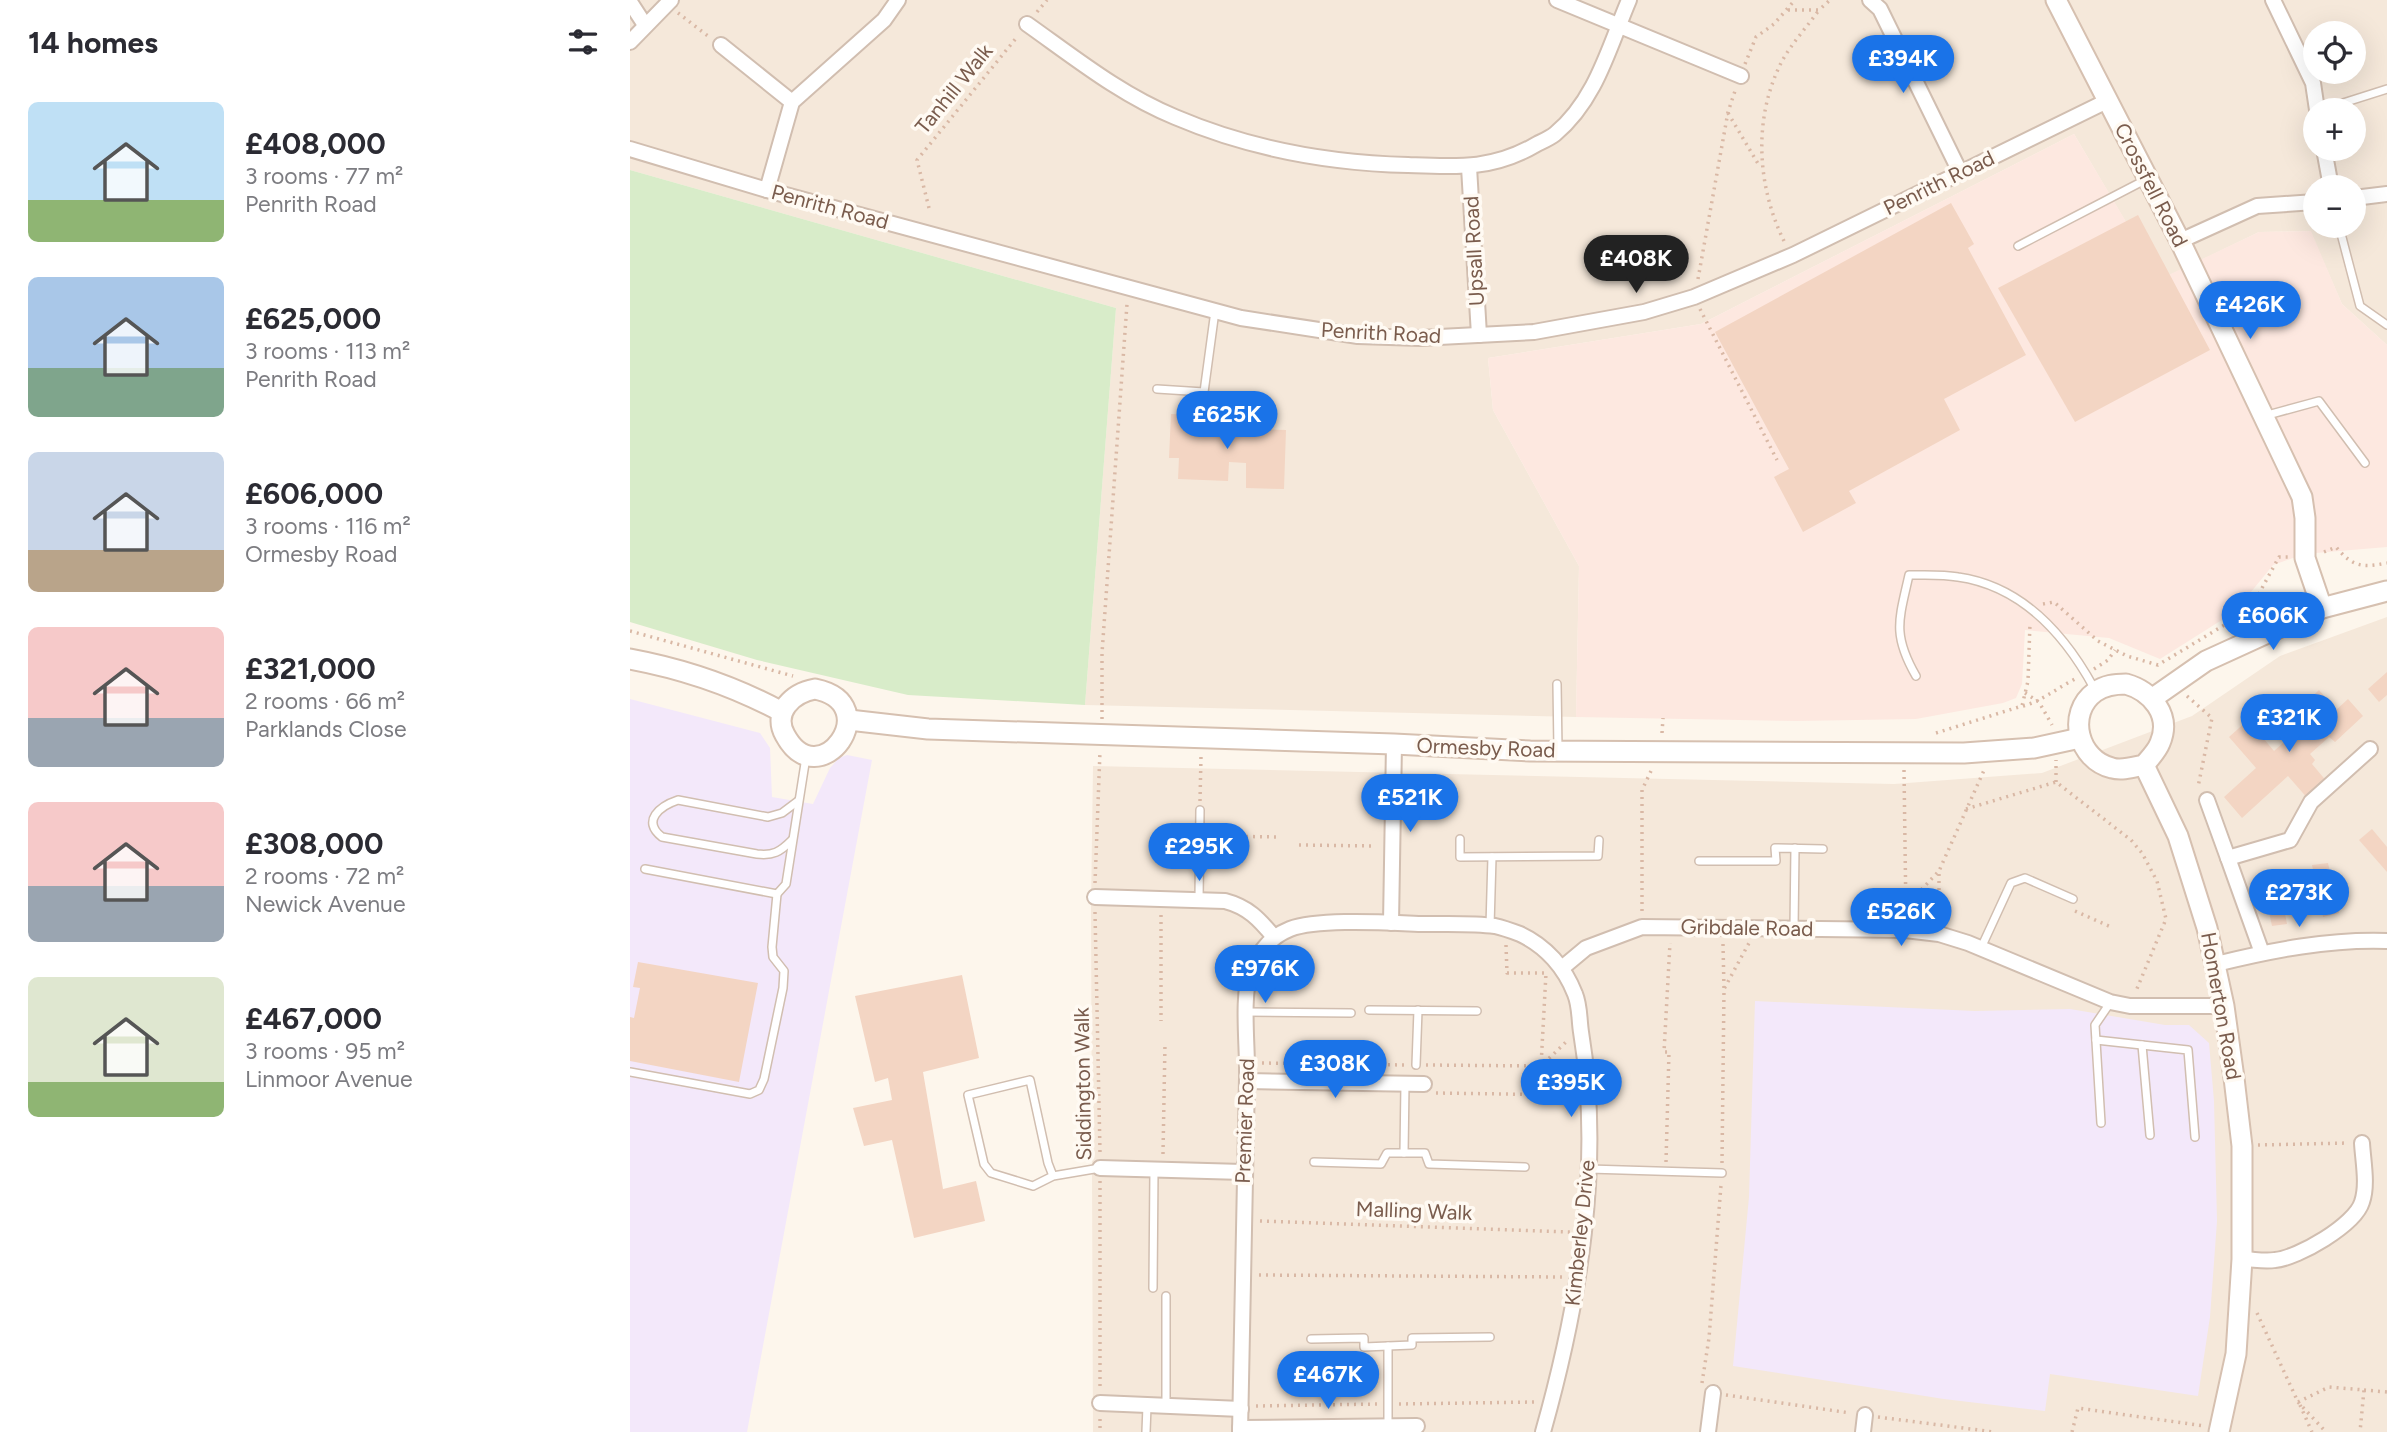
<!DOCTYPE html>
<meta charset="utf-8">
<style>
:root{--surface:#fff;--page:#f2f2f3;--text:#2b2b33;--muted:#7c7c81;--accent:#1a73e8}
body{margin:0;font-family:Figtree,sans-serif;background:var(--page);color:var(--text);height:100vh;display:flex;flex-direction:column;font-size:26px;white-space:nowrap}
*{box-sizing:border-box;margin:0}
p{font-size:23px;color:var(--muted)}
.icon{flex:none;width:38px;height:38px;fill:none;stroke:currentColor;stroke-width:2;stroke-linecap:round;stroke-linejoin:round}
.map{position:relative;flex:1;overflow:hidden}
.details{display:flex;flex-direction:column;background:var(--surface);width:630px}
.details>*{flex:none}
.controls{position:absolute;left:1673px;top:21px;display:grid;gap:14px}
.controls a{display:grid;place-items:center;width:63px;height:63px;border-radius:50%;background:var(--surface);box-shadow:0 7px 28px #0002;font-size:35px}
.price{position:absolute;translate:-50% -60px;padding:0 16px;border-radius:24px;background:var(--accent);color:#fff;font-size:23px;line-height:46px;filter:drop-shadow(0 2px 4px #0008)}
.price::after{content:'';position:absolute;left:50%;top:42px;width:21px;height:16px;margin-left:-10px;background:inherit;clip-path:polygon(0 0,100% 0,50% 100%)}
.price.on{background:#222;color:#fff}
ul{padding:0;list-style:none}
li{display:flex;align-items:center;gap:21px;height:175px;padding:0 28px}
li span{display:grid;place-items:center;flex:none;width:196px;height:140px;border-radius:10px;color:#555}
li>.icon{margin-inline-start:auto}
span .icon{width:84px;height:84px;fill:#fffc;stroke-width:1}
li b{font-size:30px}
h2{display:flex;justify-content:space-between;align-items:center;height:84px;padding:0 28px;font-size:30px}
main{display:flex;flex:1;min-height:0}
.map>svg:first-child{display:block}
.residential{fill:#f5e8da;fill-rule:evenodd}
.commercial{fill:#fde8e0}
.education{fill:#f3e8fa}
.green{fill:#d8ecc9}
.building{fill:#f3d5c3}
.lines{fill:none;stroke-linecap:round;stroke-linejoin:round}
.lane-casing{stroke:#d1beb0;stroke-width:10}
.street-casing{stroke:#d1beb0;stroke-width:18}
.secondary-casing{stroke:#d6c0b0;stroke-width:23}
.path{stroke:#d9b8a5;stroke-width:3.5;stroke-dasharray:2 5;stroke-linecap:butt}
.lane{stroke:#fff;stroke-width:7}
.street{stroke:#fff;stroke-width:14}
.secondary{stroke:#fff;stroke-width:19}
.labels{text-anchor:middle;stroke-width:7;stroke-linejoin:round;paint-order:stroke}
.street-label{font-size:21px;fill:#7a5c4d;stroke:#fffaf3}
</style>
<main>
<section class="details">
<h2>14 homes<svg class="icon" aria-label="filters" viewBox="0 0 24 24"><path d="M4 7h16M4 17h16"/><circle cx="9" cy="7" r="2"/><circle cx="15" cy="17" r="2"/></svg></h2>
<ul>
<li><span style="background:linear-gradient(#bfe0f5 70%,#8fb573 0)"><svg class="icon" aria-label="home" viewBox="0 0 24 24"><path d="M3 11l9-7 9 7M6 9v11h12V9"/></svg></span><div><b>£408,000</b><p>3 rooms · 77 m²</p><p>Penrith Road</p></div></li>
<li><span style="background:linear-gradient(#a9c7e8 65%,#7fa58c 0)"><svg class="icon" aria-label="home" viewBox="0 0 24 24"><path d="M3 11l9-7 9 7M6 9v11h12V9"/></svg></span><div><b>£625,000</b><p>3 rooms · 113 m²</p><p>Penrith Road</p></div></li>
<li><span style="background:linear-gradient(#c9d6e8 70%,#b9a48a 0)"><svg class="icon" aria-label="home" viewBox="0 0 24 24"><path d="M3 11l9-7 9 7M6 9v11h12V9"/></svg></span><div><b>£606,000</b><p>3 rooms · 116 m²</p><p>Ormesby Road</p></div></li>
<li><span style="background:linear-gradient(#f6c9c9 65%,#9aa5b1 0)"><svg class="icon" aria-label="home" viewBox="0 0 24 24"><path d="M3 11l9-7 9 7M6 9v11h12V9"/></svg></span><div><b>£321,000</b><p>2 rooms · 66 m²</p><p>Parklands Close</p></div></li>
<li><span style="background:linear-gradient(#f6c9c9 60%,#9aa5b1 0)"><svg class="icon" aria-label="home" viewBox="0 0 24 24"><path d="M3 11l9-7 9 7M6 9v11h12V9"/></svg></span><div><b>£308,000</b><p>2 rooms · 72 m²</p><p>Newick Avenue</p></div></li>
<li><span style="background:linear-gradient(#dfe7d0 75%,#8fb573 0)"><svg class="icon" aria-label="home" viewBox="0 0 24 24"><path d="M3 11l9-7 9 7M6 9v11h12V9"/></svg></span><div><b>£467,000</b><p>3 rooms · 95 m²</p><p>Linmoor Avenue</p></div></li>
</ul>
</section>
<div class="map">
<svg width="1757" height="1432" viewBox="0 0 1757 1432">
<rect width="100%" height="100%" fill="#fdf6ec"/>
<g class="residential">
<path d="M0,0h1757v345l-45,-41 -32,-73 -51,1 -99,48 -86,-146 -373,190 -213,34 5,52 86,156 -3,151 -491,-12 31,-397 -486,-138zM1685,33h39v39h-39zM1685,110h39v39h-39zM1685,187h39v39h-39z"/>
<path d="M1757,617v815h-1294l-2,-525 2,-141 801,18 148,-11 150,-57 88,-60z"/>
</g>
<path class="commercial" d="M1444,134l86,145 99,-47 52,-1 31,73 45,41v202l-83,7 -31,11 -31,38 -17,15 -65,41 -51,-21 -84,-8 -3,54 -6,14 -13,5 -87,16 -120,2 -220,-4 3,-151 -86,-156 -5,-52 213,-34z"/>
<g class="education">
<path d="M0,699l130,34 10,15 2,49 41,7 17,-36 9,-10 8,-3 25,5 -125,672h-117z"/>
<path d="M1125,1001l220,10 95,-2 95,16h24l20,18 5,58 3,120 -7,96 -12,79 -148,-22 -5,37 -101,-12 -211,-33 16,-169z"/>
</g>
<path class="green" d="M0,170l486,138 -31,397 -177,-10 -151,-35 -127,-38z"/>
<g class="building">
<path d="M1321,203l23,41 -6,4 58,107 -82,44 16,31 -111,61 7,12 -53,29 -29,-55 15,-8 -74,-137z"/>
<path d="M1508,215l72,135 -135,72 -77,-134z"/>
<path d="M541,414l58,2 -1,12 58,2 -2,59 -38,-1v-25l-17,-1 -1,19 -50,-2 1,-21h-10z"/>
<path d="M1757,672v23l-8,7 -11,-13z"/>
<path d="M1689,690l17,20 12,-11 15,17 -28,26 -6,-5 -19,17 5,6 -3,4 16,19 -19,17 -21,-24 -46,42 -18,-21 32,-29 -27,-31 19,-17 26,31 39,-35 -10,-11z"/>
<path d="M1742,829l15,18v25l-28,-32z"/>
<path d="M1698,863l11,50 -16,4 -11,-52z"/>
<path d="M1647,872l10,52 -15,2 -11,-51z"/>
<path d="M8,962l120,21 -19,99 -109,-21v-44l4,1 6,-30 -7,-1z"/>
<path d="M332,975l17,83 -56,14 20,117 33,-8 9,40 -71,17 -22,-98 -28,6 -11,-38 39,-8 -4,-22 -13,4 -20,-86z"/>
</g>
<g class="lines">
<defs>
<g id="lane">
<path d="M1691,110l66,-21"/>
<path d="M1709,226l21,80 27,19"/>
<path d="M1388,246l129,-67"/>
<path d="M527,389l47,3 11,-81"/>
<path d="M1634,416l55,-15 46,62"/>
<path d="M1286,676c-24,-42 -17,-56 -7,-101 16,0 33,-1 49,2 64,9 107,58 136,111"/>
<path d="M927,684l1,66"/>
<path d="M830,839v18l138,-1 1,-16"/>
<path d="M162,840c-12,12 -19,16 -35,14l-95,-17c-21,-16 -2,-31 16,-37l90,17 14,-4 16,-12"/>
<path d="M1069,861h77l-1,-13 48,1"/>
<path d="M15,869l132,25 9,-10 20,-127"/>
<path d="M569,900l1,-90"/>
<path d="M860,926l2,-69"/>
<path d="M1164,928l1,-80"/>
<path d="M1351,948l30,-65 14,-5 48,21"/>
<path d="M739,1010l108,1"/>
<path d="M617,1012l104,1"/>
<path d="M1466,1040l92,10 7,87"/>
<path d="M1512,1045l8,90"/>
<path d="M786,1065l2,-55"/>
<path d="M0,1072l120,22 9,-4 5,-11 19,-91 1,-17 -11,-14 -1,-10 5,-53"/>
<path d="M1471,1123l-6,-98 15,-22"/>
<path d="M774,1153l1,-69"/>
<path d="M684,1162l67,2 6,-11h38l4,11 96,3"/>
<path d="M959,1169l133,4"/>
<path d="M423,1176l-5,-13 -18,-83 -62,15 16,69 7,9 42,13 20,-10 47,-8"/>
<path d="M523,1288l1,-118"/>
<path d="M681,1339l53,-1v9l48,-2v-7l78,-1"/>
<path d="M536,1405v-109"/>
<path d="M758,1426v-80"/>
<path d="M516,1432l1,-26"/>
</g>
<g id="street">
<path d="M927,0l184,76"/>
<path d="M1240,0l10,9 80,163"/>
<path d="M1643,0l40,83 4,27"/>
<path d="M0,2l15,23"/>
<path d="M397,24c48,34 94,71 148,93 75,32 153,46 233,48 49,2 85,5 129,-21 6,-3 13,-6 18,-10 41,-34 54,-87 74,-134"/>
<path d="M0,42l41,-42"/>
<path d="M91,45l71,57"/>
<path d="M0,149l137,41 474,128 117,18 62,2 114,-6 110,-20 50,-15 99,-42 314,-154"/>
<path d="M1694,149l7,38"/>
<path d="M839,167l10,168"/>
<path d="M137,190l25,-88 92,-82 14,-20"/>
<path d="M1724,198l33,-4"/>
<path d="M1550,241l77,-35 58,-4"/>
<path d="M1577,800l21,58"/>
<path d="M465,897l130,4c23,6 34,18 49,36"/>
<path d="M761,923l3,-179"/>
<path d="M1632,953l-34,-95 62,-18 21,-38 59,-53"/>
<path d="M1586,964c57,-14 113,-25 171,-23"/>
<path d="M932,968l24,-20 56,-21 263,3 34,4 29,9 142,59 20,4h94"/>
<path d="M617,1081l177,3"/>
<path d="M470,1168l143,4"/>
<path d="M1612,1259c11,0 22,3 33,1 23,-2 80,-35 87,-58 6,-17 1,-41 0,-59"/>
<path d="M470,1403l141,6"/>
<path d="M610,1428l177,-2"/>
<path d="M610,1432c2,-118 4,-236 7,-354 1,-30 -6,-82 4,-108 8,-19 21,-34 39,-41 29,-11 102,-6 135,-5 23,0 48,-1 70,2 9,2 17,5 25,8 26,12 45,34 55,60 5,12 4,25 6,38 22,133 -2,272 -38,400"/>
<path d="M1078,1432l5,-39"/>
<path d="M1233,1432l2,-17"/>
</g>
<g id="secondary">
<path d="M1426,0l124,241 122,256 3,21v40l17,50"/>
<path d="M0,659c54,10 104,27 152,53"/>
<path d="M1496,684c25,7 46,31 34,59 -3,8 -10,15 -16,22 -10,2 -22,6 -32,3 -34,-8 -46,-55 -17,-76 10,-7 20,-8 31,-8z"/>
<path d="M185,689c73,15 4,109 -30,46 -13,-23 8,-42 30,-46z"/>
<path d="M1523,698l53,-37 116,-53 65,-17"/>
<path d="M219,720l79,9 466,15 136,7 434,2 70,-5 46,-10"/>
<path d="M1514,765l34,71 29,92 17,78 10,72 8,68v113l-6,95 -17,78"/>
</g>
</defs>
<use href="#lane" class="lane-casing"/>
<use href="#street" class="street-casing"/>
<use href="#secondary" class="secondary-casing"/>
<g class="path">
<path d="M1158,10h31l11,-10"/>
<path d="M407,12l10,-12"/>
<path d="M48,13l30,23"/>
<path d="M1115,64l11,-27 18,-13 21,-24"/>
<path d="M1098,113l32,54"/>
<path d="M299,208l-12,-48 100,-123"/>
<path d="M1154,241c-27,-55 -31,-122 -3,-178 10,-19 26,-36 38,-53"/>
<path d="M1068,279l30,-167 7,-21"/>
<path d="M1070,309l77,151"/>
<path d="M1694,552l12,-5c17,20 26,21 51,16"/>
<path d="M1413,604l11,-2 44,39 29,15 31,9 73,-44 25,-22 23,-42h10"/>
<path d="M0,631l163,45"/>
<path d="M1464,669l14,-9 7,-10"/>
<path d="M1395,693l14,9 13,23"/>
<path d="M1557,696l25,22 -14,69"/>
<path d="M1393,706c19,-5 34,-18 52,-27"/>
<path d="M472,719v-66l25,-349"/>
<path d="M1032,733l1,-15"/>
<path d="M1306,733l86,-27 6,-25 2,-58"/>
<path d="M1274,770l2,146"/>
<path d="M1426,782v-22"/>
<path d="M570,801l1,-45"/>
<path d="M1336,809l90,-27 75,58 11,13 15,28 9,38 -30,72"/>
<path d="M525,836h34"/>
<path d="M581,836l68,1"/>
<path d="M669,845l77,1"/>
<path d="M465,883l5,-132"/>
<path d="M1277,905l31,-33"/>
<path d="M1012,911v-121l9,-19"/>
<path d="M1445,911l36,16"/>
<path d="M465,912l5,240"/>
<path d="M531,915v106"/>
<path d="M1309,918v-47l46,-103"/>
<path d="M1093,944l1,45"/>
<path d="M876,945l1,28h39l-5,93"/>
<path d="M632,1063l143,2"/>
<path d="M796,1065l115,1 25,-24"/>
<path d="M806,1093l136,2"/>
<path d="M1628,1145l90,-2"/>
<path d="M533,1154l2,-111"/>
<path d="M1036,1162l3,-110h-5l6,-109"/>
<path d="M1092,1163l2,-174 25,-46"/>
<path d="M470,1181v206"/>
<path d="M630,1221l310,11"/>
<path d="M629,1275l304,2"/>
<path d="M1627,1313l41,89 31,-15 35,3 -4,42"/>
<path d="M1072,1383l7,-45 12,-153"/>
<path d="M1734,1390l23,2"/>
<path d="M1096,1395l124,18"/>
<path d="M1668,1402l28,30"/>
<path d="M769,1404l136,-2"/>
<path d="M1670,1405l12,27"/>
<path d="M626,1406l122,-2"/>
<path d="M1248,1417l116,15"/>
<path d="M470,1419v13"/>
<path d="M1442,1432l6,-24 126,18"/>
</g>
<use href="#lane" class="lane"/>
<use href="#street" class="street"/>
<use href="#secondary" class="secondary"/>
</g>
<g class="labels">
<g class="street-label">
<text transform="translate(324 89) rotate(-51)" y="7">Tanhill Walk</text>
<text transform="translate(1309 183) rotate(-26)" y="7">Penrith Road</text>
<text transform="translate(1521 185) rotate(63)" y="7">Crossfell Road</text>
<text transform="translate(200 207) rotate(15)" y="7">Penrith Road</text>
<text transform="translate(844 251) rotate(-93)" y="7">Upsall Road</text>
<text transform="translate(751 333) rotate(3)" y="7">Penrith Road</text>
<text transform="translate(856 748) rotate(2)" y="7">Ormesby Road</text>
<text transform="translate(1117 928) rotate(1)" y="7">Gribdale Road</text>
<text transform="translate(1591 1006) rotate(80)" y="7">Homerton Road</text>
<text transform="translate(453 1084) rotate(-91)" y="7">Siddington Walk</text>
<text transform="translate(615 1121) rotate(-88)" y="7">Premier Road</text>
<text transform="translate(784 1211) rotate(2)" y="7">Malling Walk</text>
<text transform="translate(950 1233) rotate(-84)" y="7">Kimberley Drive</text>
</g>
</g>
</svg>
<div class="controls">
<a><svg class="icon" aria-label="locate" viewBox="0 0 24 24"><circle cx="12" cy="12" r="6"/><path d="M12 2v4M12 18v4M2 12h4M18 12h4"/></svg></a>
<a>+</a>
<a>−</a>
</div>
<b class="price" style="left:1273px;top:95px">£394K</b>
<b class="price on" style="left:1006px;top:295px">£408K</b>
<b class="price" style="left:1620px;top:341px">£426K</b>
<b class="price" style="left:597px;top:451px">£625K</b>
<b class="price" style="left:1643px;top:652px">£606K</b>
<b class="price" style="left:1659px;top:754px">£321K</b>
<b class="price" style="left:780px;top:834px">£521K</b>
<b class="price" style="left:569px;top:883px">£295K</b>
<b class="price" style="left:1669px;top:929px">£273K</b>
<b class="price" style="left:1271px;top:948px">£526K</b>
<b class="price" style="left:635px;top:1005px">£976K</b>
<b class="price" style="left:705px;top:1100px">£308K</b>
<b class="price" style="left:941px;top:1119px">£395K</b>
<b class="price" style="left:698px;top:1411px">£467K</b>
</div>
</main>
